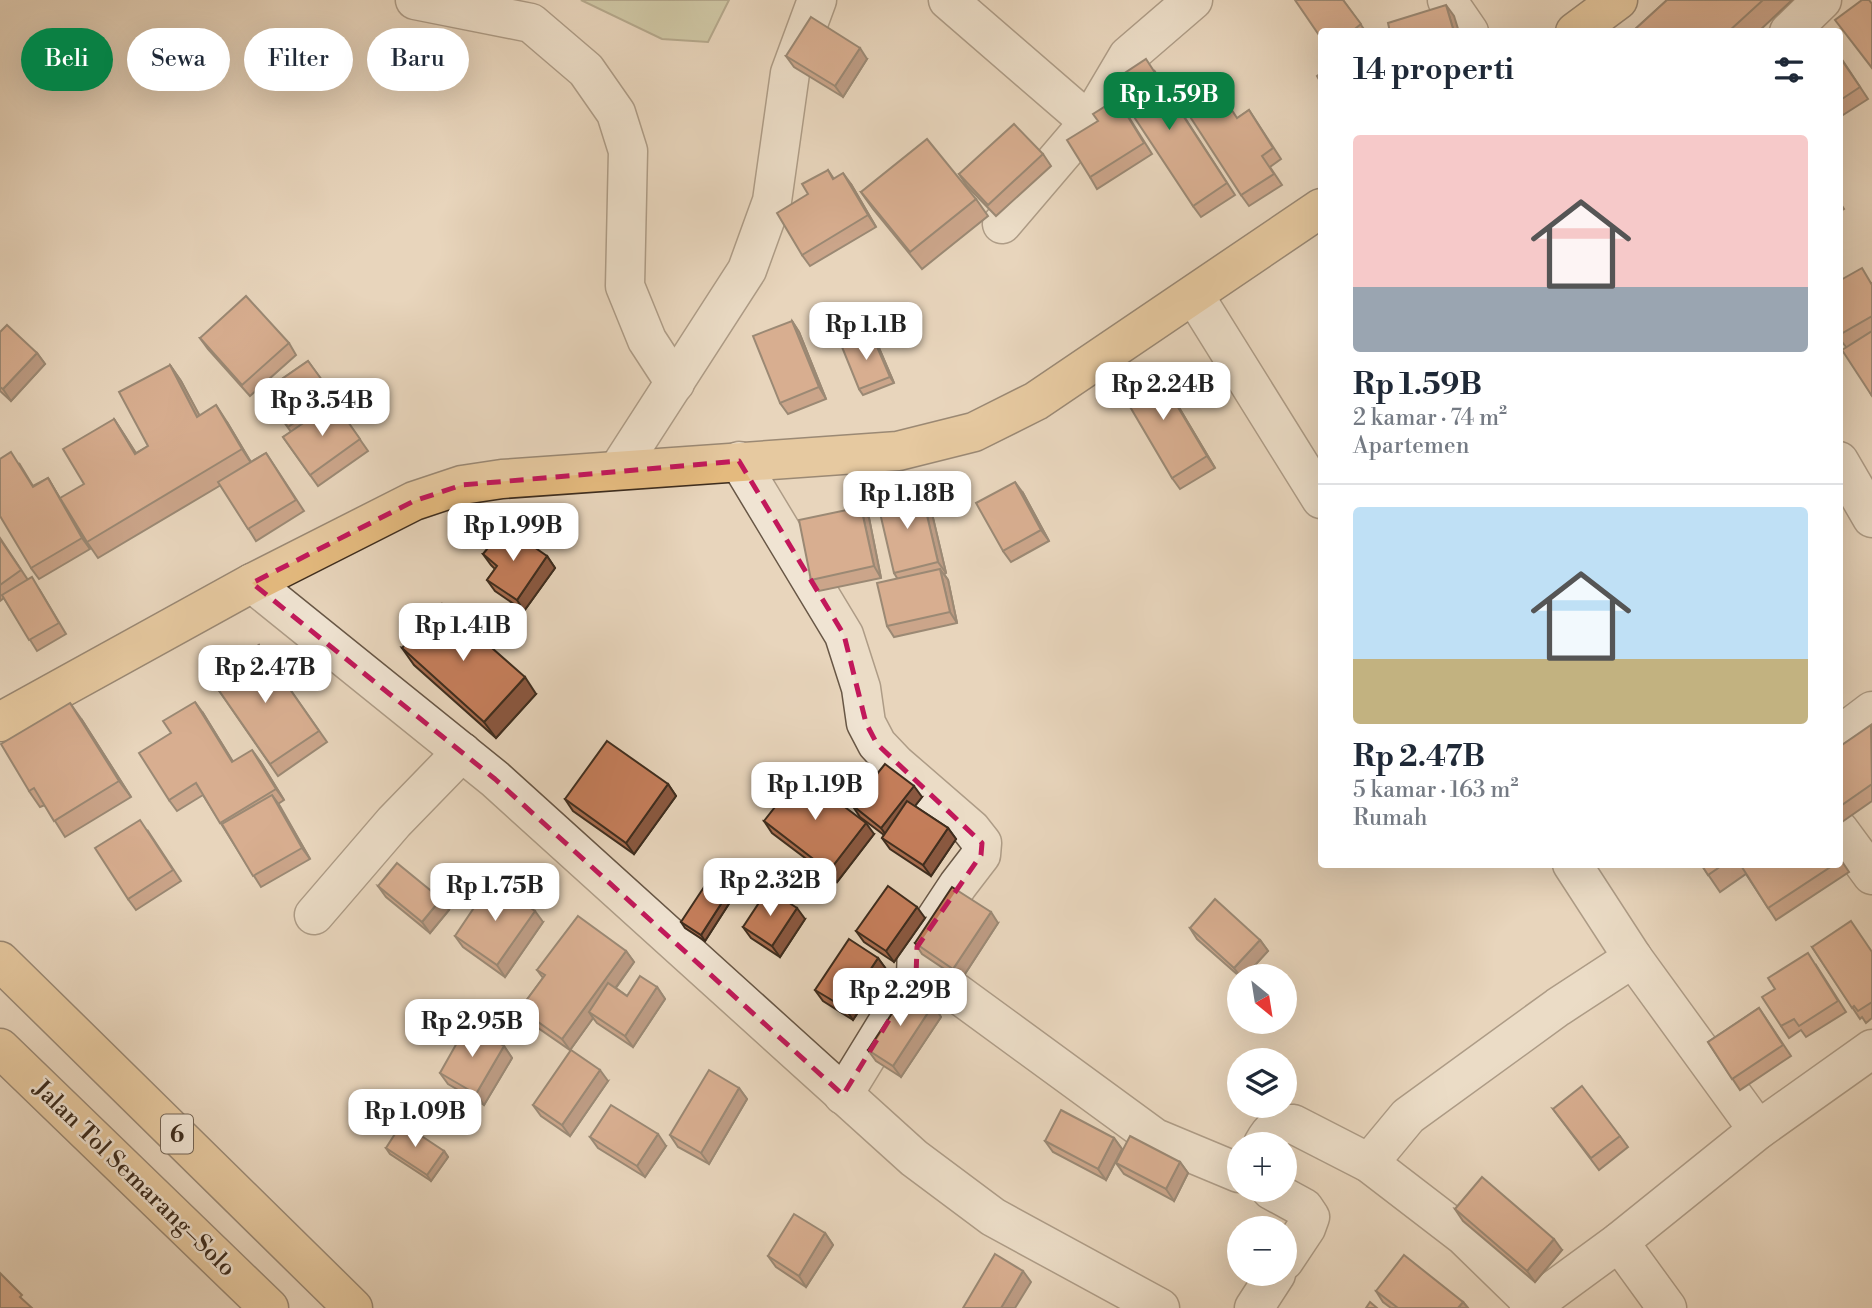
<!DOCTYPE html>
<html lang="id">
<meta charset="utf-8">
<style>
:root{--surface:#fff;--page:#f6f6f7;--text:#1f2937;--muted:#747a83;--line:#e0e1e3;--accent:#0b8043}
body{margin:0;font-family:"Libre Bodoni",serif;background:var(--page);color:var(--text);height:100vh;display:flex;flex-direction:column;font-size:26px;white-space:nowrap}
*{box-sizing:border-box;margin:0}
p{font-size:23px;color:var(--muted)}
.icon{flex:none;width:38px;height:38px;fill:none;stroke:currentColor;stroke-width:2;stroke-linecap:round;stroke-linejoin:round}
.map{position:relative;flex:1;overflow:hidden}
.sheet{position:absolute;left:1318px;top:28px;width:525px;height:840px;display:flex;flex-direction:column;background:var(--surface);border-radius:7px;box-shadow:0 7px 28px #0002}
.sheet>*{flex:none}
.top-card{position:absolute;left:21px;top:28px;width:665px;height:63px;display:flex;gap:14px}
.needle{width:46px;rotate:150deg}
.buttons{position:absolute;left:1227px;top:964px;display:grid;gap:14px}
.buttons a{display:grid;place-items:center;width:70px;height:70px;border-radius:50%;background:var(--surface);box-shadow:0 7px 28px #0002;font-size:35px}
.price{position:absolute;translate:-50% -60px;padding:0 16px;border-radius:14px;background:#fff;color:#222;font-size:23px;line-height:46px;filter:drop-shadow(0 2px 4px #0008)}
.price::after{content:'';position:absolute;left:50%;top:42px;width:21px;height:16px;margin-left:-10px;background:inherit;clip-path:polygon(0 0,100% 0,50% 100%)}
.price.on{background:var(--accent);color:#fff}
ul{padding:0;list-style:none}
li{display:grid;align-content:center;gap:14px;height:371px;padding:0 35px}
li+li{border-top:2px solid var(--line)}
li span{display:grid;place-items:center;height:217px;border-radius:7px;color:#555}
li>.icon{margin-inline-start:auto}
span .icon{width:126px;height:126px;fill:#fffc;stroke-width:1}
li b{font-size:30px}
h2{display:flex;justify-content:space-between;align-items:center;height:84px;padding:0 35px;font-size:30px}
.pill{padding:0 24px;border-radius:32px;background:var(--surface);box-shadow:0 7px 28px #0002;font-size:24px;line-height:63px}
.pill.on{background:var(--accent);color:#fff}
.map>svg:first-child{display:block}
.grass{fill:#b6bd90;stroke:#7a7557;stroke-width:2}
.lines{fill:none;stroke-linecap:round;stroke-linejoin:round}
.minor-casing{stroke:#685746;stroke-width:41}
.major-casing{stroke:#3e2d1e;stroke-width:41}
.highway-casing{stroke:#3e2d1e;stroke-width:41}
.minor{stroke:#f0e4d3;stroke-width:38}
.major{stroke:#e4ba7e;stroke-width:38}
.highway{stroke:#e4ba7e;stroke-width:38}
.wall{fill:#a96c4e;stroke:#3e2d1e;stroke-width:2}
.shaded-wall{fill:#8a5840;stroke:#3e2d1e;stroke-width:2}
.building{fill:#c57e5b;stroke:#3e2d1e;stroke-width:2}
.marked{fill:none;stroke:#c2185b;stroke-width:5;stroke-dasharray:14 9;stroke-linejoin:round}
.labels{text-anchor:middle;stroke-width:5;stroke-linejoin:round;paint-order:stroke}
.shield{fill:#f0e4d3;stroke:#736454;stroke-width:2}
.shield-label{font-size:23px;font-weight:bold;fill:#3e2d1e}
.street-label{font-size:24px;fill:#3e2d1e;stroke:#f0e4d3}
</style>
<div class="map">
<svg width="1872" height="1308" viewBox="0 0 1872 1308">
<rect width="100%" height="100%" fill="#e8d5bc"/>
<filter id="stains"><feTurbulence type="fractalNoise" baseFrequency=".00286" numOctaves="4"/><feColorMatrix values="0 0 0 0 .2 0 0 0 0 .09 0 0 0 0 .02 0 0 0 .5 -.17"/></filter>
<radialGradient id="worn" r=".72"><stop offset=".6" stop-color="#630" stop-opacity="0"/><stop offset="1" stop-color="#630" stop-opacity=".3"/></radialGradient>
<path class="grass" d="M581,0h148l-21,42 -46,-3z"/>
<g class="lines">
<defs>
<g id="minor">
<path d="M415,0l116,23 55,47 30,43 12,38 -3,135 22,54 28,43"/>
<path d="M948,0l141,122"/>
<path d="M1447,0l22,32"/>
<path d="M1789,32l33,-32"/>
<path d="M1002,224l87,-102 39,-66 65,-56"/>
<path d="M1194,295l127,204"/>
<path d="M739,461l105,174 17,53 5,35 11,21 19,20 75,65 11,14 -1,12 -23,30 -41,62 -1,29 -73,119"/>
<path d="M1839,461l33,57"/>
<path d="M618,470l129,-200 25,-69 18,-128 27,-73"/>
<path d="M252,583l243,196 419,379 79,59 167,91"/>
<path d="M1839,736l33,-25"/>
<path d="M1839,830l33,45"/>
<path d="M1572,864l61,94 125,172"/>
<path d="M314,915l80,-93 68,-70"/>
<path d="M917,964l238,174 84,35"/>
<path d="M1263,1144c7,-13 14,-21 30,-20l76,39 95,73 74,72"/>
<path d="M1369,1163l39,-47 150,-109 75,-49"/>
<path d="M1271,1190l33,18 6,9 -4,11 -22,33"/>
<path d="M1619,1242l48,66"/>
<path d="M1254,1308l22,-34"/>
<path d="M1529,1308l90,-66 139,-112 114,-81"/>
</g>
<g id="major">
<path d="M1575,32l43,-32"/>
<path d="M0,722l252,-139 162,-82 48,-16 40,-6 396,-28 76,-19 62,-31 285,-193"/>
</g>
<g id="highway">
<path d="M0,961l353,347"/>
<path d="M0,1048l269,260"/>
</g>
</defs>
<use href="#minor" class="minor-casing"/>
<use href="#major" class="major-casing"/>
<use href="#highway" class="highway-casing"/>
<use href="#minor" class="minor"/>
<use href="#major" class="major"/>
<use href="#highway" class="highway"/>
</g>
<g class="wall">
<path d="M1343,0l23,32h-45z"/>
<path d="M1667,0h125l-34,32h-126z"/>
<path d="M1839,55l29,44 -25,16 -4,-5z"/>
<path d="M786,56l81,3 -24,38 -49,-30z"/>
<path d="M1154,70l81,125 -34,22 -8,-11z"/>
<path d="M1249,110l32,49 -11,8 12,18 -33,21 -8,-11 -3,-77z"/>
<path d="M1125,111l27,43 -55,35 -7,-12 8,-56z"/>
<path d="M1043,154l8,12 -55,50 -29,-30 -8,-12z"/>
<path d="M828,170l6,9 17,5 25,43 -66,39 -8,-11 6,-61z"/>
<path d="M861,192l115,7 12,17 -66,53 -49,-60z"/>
<path d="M1839,201l5,8 -5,3z"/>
<path d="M1839,281l33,2v113l-26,-49 -7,-9z"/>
<path d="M792,321l7,11 27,67 -38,15 -8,-11z"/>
<path d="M0,332l37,21 8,11 -34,37 -11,-10z"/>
<path d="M872,335l4,6 18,42 -31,12 -4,-6z"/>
<path d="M200,338l89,5 7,12 -46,41 -42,-47z"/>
<path d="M308,361l33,46 -3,1 30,43 -50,35 -35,-49 8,-5 -28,-40z"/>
<path d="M170,365l11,16 18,34 28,7 24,40 15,-9 38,58 -48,30 -35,-56 -123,73 -11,-16 -3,-58 30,-65 22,34 12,-7z"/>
<path d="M1162,379l53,89 -35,21 -8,-11z"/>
<path d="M19,463l14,23 15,-8 7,12 35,59 -51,30 -8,-11z"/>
<path d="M921,490l8,11 17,72 -2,1 4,6 9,43 -63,14 -7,-11 10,-48 -3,-5z"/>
<path d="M1023,493l26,48 -38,21 -8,-11z"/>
<path d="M869,518l12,60 -62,13 -8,-11z"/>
<path d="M0,538l28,42 11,9 27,45 -29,17 -33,-53 -4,3z"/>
<path d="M483,554l64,2 8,12 -31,43 -29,-20 -8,-11 8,-11 -4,-4z"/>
<path d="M259,645l68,97 -49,34 -67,-97z"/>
<path d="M402,648l134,46 -40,44 -82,-73z"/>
<path d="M203,713l30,49 27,-1 24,39 -6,4 32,55 -49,28 -58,-92 -26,16 -8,-11z"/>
<path d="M82,720l49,77 -66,40 -20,-32 -5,2 -11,-16z"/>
<path d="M1872,726v75l-30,21 -3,-4v-71z"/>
<path d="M668,784l8,12 -42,58 -61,-43 -8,-12z"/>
<path d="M922,797l-7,9 33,22 8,11 -25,37 -41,-27 -8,-11 2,-3 -24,-18 -8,-12z"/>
<path d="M764,821l110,13 -37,48 -65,-49z"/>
<path d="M148,831l33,50 -45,29 -8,-11z"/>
<path d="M1839,857l10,15 -73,48 -30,-46 -26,18 -19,-28h138z"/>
<path d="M378,886l71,24 -19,23 -44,-36z"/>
<path d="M732,899l-27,42 -20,-13 -4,-6z"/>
<path d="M925,918l-31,44 -30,-20 -8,-11z"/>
<path d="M805,919l-25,38 -29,-19 -8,-11z"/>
<path d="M543,922l-38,55 -42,-30 -8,-11z"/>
<path d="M998,923l-37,57 -39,-26 -7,-11z"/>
<path d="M1190,928l70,12 8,11 -23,25h-6l-42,-37z"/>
<path d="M1812,947l60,5v66l-6,5 -4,-6 -2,2z"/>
<path d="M626,951l8,11 -18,26 11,8 30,-9 8,12 -32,48 -36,-24 -4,-5 -23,32 -42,-29 -8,-12 23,-31 -6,-8z"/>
<path d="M878,958l8,11 -33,51 -30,-19 -8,-11z"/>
<path d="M1816,965l30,47 -40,25 -5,-7 -12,8 -8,-12z"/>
<path d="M933,1005l8,12 -40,60 -25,-16 -8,-11z"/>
<path d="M1759,1008l32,48 -51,34 -32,-48z"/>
<path d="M504,1046l8,12 -28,47 -36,-21 -8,-11z"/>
<path d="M608,1081l-38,55 -29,-20 -8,-11z"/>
<path d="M739,1088l8,11 -38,65 -31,-17 -8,-12z"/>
<path d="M1553,1109l67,27 8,11 -29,23z"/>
<path d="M590,1137l76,9 -21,31 -47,-29z"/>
<path d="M1114,1138l8,11 -16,31 -53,-28 -8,-11z"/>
<path d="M386,1148l58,3 4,6 -17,24 -41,-27z"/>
<path d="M1180,1162l8,11 -14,28 -50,-27 -8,-11z"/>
<path d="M1455,1209l107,41 -27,32 -72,-61z"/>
<path d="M825,1233l8,12 -27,42 -30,-20 -8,-11z"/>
<path d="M1376,1291l87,11 5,6h-77l-8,-6z"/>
</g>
<g class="shaded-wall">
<path d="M1446,5l8,11 5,16h-5z"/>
<path d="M860,48l7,11 -24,38 -8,-11z"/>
<path d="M843,173l8,11 25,43 -8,-12z"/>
<path d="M792,321l7,11 27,67 -7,-12z"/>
<path d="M872,335l4,6 18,42 -4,-6z"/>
<path d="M37,353l8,11 -34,37 -8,-12z"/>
<path d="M170,365l11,16 28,52 -12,-16z"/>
<path d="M1154,367l8,12 53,89 -8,-12z"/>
<path d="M216,405l11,17 26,44 -11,-17z"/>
<path d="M114,419l11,17 21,34 -11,-16z"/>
<path d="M48,478l7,12 35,59 -8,-11z"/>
<path d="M1015,482l8,11 26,48 -8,-11z"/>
<path d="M921,490l8,11 17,72 -8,-11z"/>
<path d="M861,507l8,11 12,60 -7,-12z"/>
<path d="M547,556l8,12 -31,43 -7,-11z"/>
<path d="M940,569l8,11 9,43 -7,-11z"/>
<path d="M525,677l11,17 -40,44 -12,-16z"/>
<path d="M195,702l8,11 37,60 -8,-11z"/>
<path d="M70,703l12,17 49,77 -12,-16z"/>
<path d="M252,750l8,11 24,39 -8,-11z"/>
<path d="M668,784l8,12 -42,58 -8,-11z"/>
<path d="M914,786l8,11 -33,42 -8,-11z"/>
<path d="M272,795l8,11 30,53 -8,-11z"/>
<path d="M866,823l8,11 -37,48 -8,-11z"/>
<path d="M948,828l8,11 -25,37 -8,-11z"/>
<path d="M728,893l4,6 -27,42 -4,-6z"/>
<path d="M441,899l8,11 -19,23 -8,-11z"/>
<path d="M917,907l8,11 -31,44 -8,-11z"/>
<path d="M797,908l8,11 -25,38 -8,-11z"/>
<path d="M535,911l8,11 -38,55 -8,-12z"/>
<path d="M991,912l7,11 -37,57 -8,-11z"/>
<path d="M1260,940l8,11 -23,25h-5l-6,-8z"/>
<path d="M626,951l8,11 -39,54 -6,-4 4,6 -23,32 -8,-11z"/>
<path d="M878,958l8,11 -33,51 -8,-12z"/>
<path d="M657,987l8,12 -32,48 -8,-11z"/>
<path d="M933,1005l8,12 -40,60 -8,-11z"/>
<path d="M504,1046l8,12 -28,47 -8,-11z"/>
<path d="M600,1070l8,11 -38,55 -8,-11z"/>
<path d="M739,1088l8,11 -38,65 -8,-11z"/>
<path d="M658,1134l8,12 -21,31 -8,-11z"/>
<path d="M1114,1138l8,11 -16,31 -8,-11z"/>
<path d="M444,1151l4,6 -17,24 -4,-6z"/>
<path d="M1180,1162l8,11 -14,28 -8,-12z"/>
<path d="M825,1233l8,12 -27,42 -7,-11z"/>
<path d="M1554,1239l8,11 -27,32 -8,-11z"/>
<path d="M1023,1271l8,11 -16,26h-14z"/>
<path d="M1463,1302l5,6h-10z"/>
</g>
<g class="building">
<path d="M1295,0h48l18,24 -10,8h-30v6z"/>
<path d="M1667,0h96l-35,32h-96z"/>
<path d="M1862,0h7l3,4v64l-37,-48z"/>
<path d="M1446,5l8,27h-64l-2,-9z"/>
<path d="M811,17l49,31 -25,38 -49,-30z"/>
<path d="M1839,56l21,31 -21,14z"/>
<path d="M1146,59l81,124 -34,23 -82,-124z"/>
<path d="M1321,73v10l-4,-7z"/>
<path d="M1219,90l18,28 12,-8 24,38 -11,8 12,18 -33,21 -54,-83z"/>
<path d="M1117,99l27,44 -54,34 -23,-37 31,-19 -5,-7z"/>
<path d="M1014,124l29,30 -55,51 -29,-31z"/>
<path d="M927,139l49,60 -66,53 -49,-60z"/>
<path d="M828,170l5,9 10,-6 25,42 -66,40 -25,-42 31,-19 -6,-10z"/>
<path d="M1862,268l10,17v31l-33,19v-54z"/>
<path d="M246,296l43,47 -47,42 -42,-47z"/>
<path d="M792,321l27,66 -39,16 -27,-67z"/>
<path d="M7,325l30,28 -34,36 -3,-2v-55z"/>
<path d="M1872,331v65l-30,-46z"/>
<path d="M872,335l18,42 -31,12 -17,-42z"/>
<path d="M308,361l25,34 -45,32 -25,-35z"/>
<path d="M170,365l27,52 19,-12 26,44 -155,93 -27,-44 24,-14 -21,-35 51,-30 21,35 13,-8 -29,-54z"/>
<path d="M1154,367l53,89 -35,22 -53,-90z"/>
<path d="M334,402l26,37 -50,36 -27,-38z"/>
<path d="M11,452l22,35 15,-9 34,60 -51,30 -31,-52v-57z"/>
<path d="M266,453l30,47 -48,29 -30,-47z"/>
<path d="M1015,482l26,48 -38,21 -27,-48z"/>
<path d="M921,490l17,72 -44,11 -17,-73z"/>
<path d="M861,507l13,59 -63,14 -12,-60z"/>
<path d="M505,527l42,29 -30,44 -30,-20 10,-14 -14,-12z"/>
<path d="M0,539l21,31 -21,15z"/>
<path d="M940,569l10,43 -63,14 -10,-43z"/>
<path d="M32,577l27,46 -30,17 -27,-45z"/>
<path d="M442,604l83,73 -41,45 -82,-74z"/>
<path d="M259,645l60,86 -49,33 -59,-85z"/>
<path d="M195,702l37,60 20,-12 24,39 -56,34 -24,-40 -27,17 -30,-47 32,-20 -8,-12z"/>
<path d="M70,703l49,78 -65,40 -20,-33 -5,3 -28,-47z"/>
<path d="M1871,725l1,59 -33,23v-60z"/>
<path d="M607,741l61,43 -42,59 -61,-44z"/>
<path d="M885,764l29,22 -33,42 -29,-23z"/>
<path d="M801,774l65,49 -37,48 -65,-50z"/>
<path d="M272,795l30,53 -49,28 -31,-52z"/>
<path d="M907,801l41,27 -25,37 -41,-27z"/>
<path d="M140,820l33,50 -45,29 -33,-51z"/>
<path d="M397,863l44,36 -19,23 -44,-36z"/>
<path d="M1701,864h23l-16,11z"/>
<path d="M1740,864h95l-67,44z"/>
<path d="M492,881l43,30 -38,54 -42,-29z"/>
<path d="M708,881l20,12 -27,42 -20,-13z"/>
<path d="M888,886l29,21 -31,44 -30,-20z"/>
<path d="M952,887l39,25 -38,57 -38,-26z"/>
<path d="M768,889l29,19 -25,38 -29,-19z"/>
<path d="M1215,899l45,41 -26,28 -44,-40z"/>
<path d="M578,916l48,35 -64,88 -42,-30 25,-34 -8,-5z"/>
<path d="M1851,921l21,31v50l-14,9 -4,-5 -2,2 -40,-61z"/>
<path d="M849,939l29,19 -33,50 -30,-18z"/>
<path d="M1808,953l30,48 -39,25 -5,-7 -13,7 -19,-29 13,-8 -7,-11z"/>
<path d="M640,976l17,11 -32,49 -36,-24 19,-29 19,13z"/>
<path d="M908,989l25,16 -40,61 -25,-16z"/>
<path d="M1759,1008l24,37 -51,34 -24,-37z"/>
<path d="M467,1025l37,21 -28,48 -36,-21z"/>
<path d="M571,1050l29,20 -38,55 -29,-20z"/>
<path d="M709,1070l30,18 -38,65 -31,-18z"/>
<path d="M1582,1086l38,50 -29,22 -38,-49z"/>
<path d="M611,1105l47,29 -21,32 -47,-29z"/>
<path d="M1061,1110l53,28 -16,31 -53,-28z"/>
<path d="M402,1123l42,28 -17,24 -41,-27z"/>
<path d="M1130,1136l50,26 -14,27 -50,-26z"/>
<path d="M1482,1177l72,62 -27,32 -72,-62z"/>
<path d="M794,1214l31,19 -26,43 -31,-20z"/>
<path d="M995,1254l28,17 -22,37h-38z"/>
<path d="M1404,1255l59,47 -5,6h-60l-22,-17z"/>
<path d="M0,1273l22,22 -2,2 12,11h-32z"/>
<path d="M1370,1302l7,6h-11z"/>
</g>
<path d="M0 0H1872V1308H0ZM739,461l105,174 22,88 11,21 105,99 -1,12 -64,92 -1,29 -73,119 -348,-316 -243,-196 162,-82 48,-16z" fill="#e8d5bc" fill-opacity=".55" fill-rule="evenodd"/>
<path class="marked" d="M739,461l105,174 22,88 11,21 105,99 -1,12 -64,92 -1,29 -73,119 -348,-316 -243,-196 162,-82 48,-16z"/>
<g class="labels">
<rect class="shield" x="161" y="1114.5" width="32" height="39" rx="5"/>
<g class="shield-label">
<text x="177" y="1142">6</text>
</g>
<g class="street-label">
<text transform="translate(135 1178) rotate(44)" y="8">Jalan Tol Semarang–Solo</text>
</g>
</g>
<rect width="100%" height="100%" filter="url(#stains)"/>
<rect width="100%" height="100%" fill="url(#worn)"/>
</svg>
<div class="buttons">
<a><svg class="needle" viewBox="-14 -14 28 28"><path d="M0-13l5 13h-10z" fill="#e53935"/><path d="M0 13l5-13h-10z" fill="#747a83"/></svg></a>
<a><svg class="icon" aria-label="layers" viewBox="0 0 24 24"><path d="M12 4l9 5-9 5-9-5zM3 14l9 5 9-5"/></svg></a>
<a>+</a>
<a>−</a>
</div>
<b class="price on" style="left:1169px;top:132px">Rp 1.59B</b>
<b class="price" style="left:866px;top:362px">Rp 1.1B</b>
<b class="price" style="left:1163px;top:422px">Rp 2.24B</b>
<b class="price" style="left:322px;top:438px">Rp 3.54B</b>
<b class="price" style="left:907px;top:531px">Rp 1.18B</b>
<b class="price" style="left:513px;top:563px">Rp 1.99B</b>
<b class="price" style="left:463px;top:663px">Rp 1.41B</b>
<b class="price" style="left:265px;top:705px">Rp 2.47B</b>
<b class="price" style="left:815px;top:822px">Rp 1.19B</b>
<b class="price" style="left:770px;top:918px">Rp 2.32B</b>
<b class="price" style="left:495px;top:923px">Rp 1.75B</b>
<b class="price" style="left:900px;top:1028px">Rp 2.29B</b>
<b class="price" style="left:472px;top:1059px">Rp 2.95B</b>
<b class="price" style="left:415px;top:1149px">Rp 1.09B</b>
<div class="top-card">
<a class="pill on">Beli</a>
<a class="pill">Sewa</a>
<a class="pill">Filter</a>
<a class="pill">Baru</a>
</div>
<section class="sheet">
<h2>14 properti<svg class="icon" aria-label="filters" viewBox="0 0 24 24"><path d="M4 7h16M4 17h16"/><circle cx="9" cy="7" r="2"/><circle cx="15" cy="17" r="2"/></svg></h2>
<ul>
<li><span style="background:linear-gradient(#f6c9c9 70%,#9aa5b1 0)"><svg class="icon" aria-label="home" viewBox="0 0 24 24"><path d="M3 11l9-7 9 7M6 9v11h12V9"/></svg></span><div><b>Rp 1.59B</b><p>2 kamar · 74 m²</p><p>Apartemen</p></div></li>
<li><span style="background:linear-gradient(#bfe0f5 70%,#c2b280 0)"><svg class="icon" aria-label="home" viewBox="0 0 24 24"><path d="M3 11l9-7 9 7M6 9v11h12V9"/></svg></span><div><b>Rp 2.47B</b><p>5 kamar · 163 m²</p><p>Rumah</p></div></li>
</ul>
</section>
</div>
